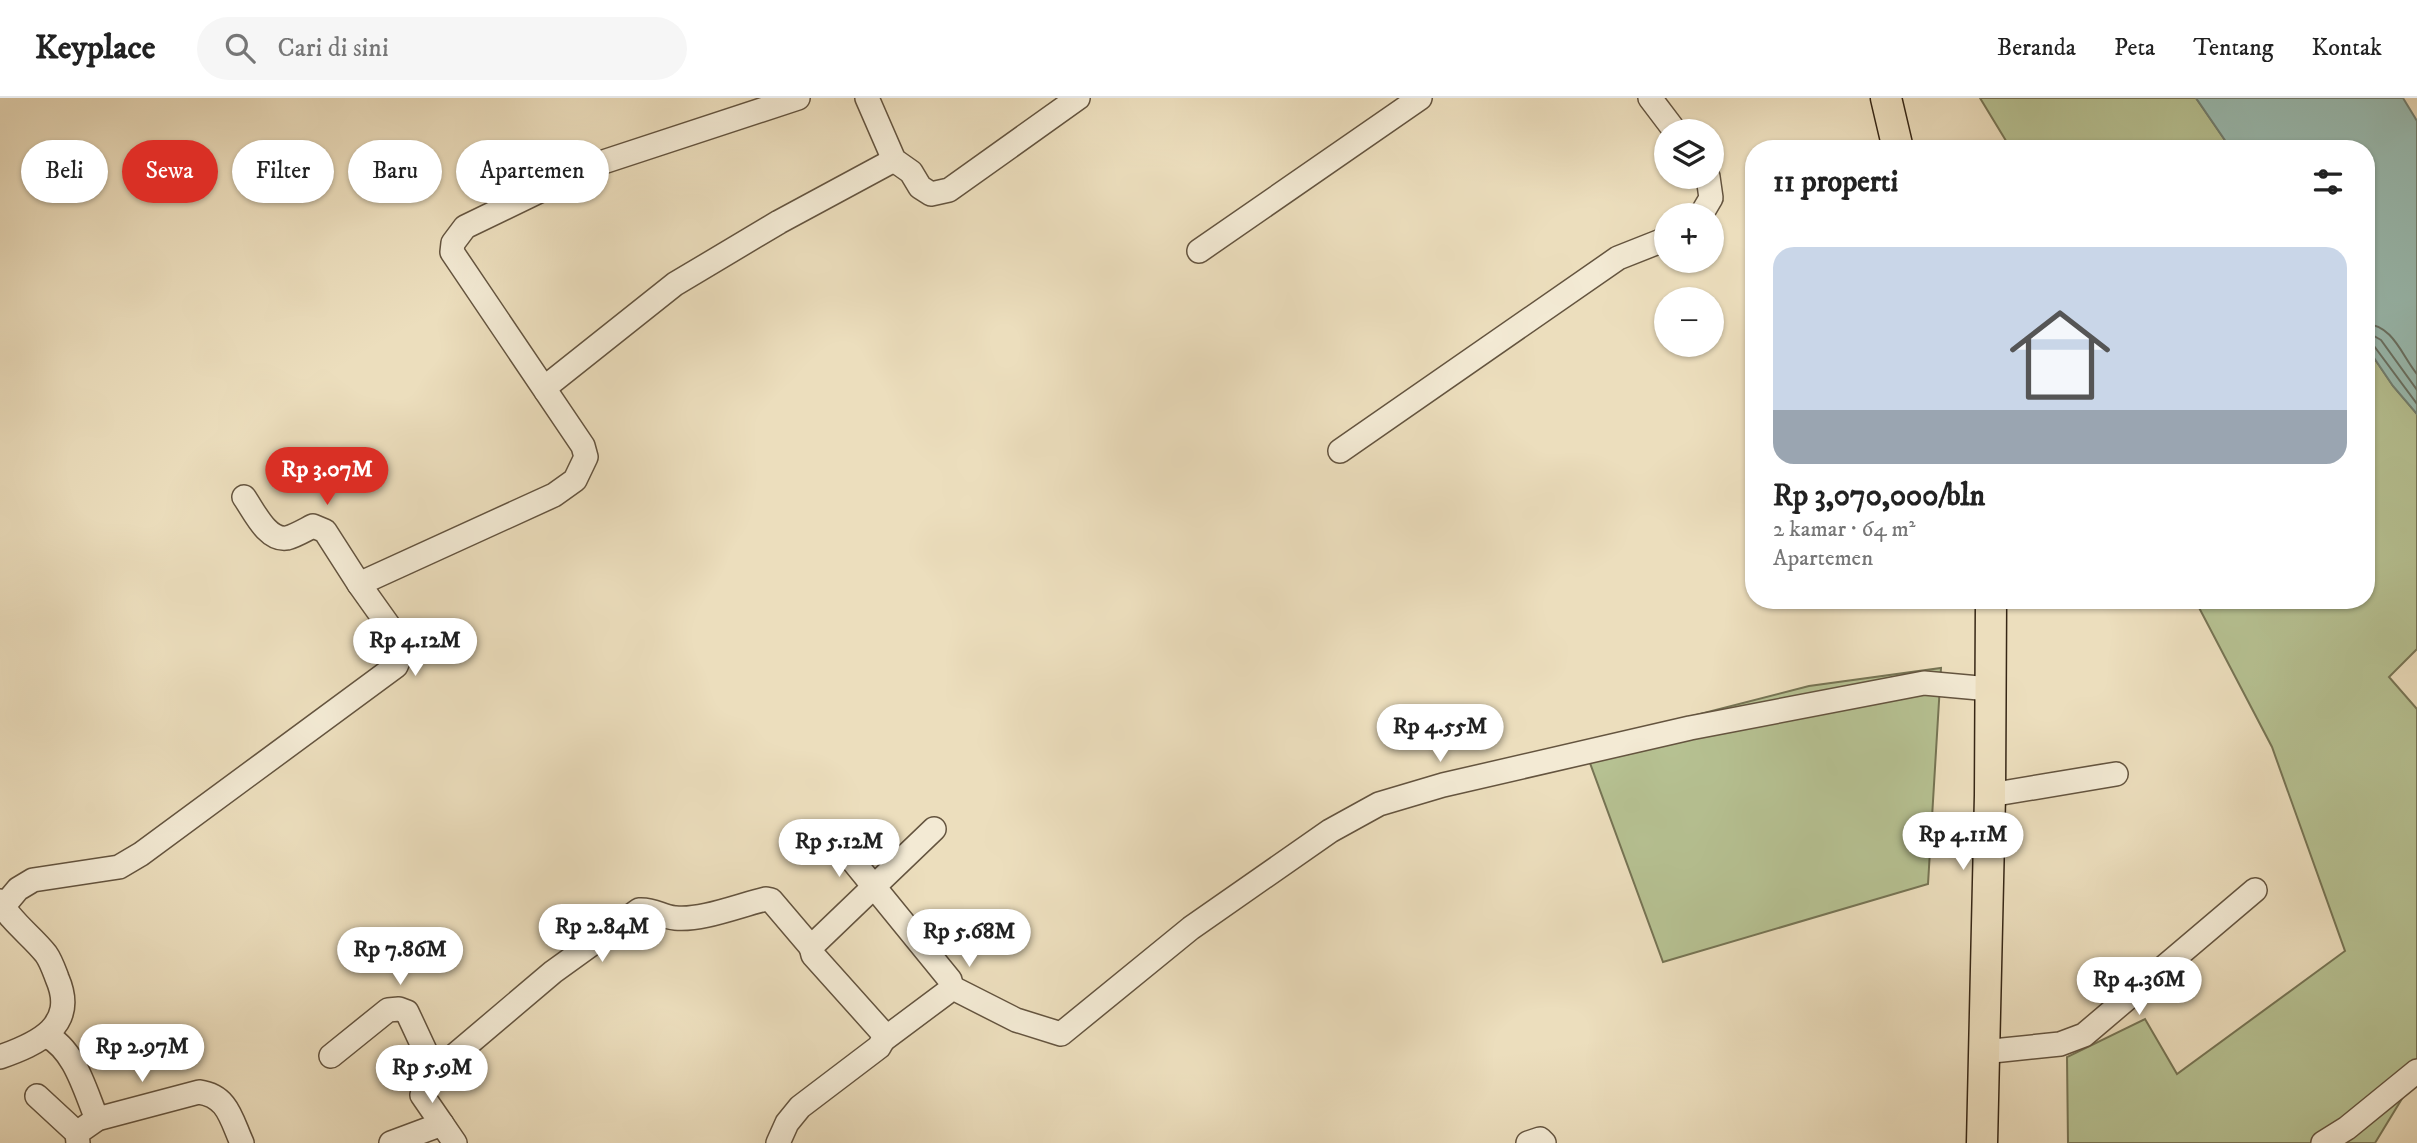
<!DOCTYPE html>
<html lang="id">
<meta charset="utf-8">
<style>
:root{--surface:#fff;--page:#f6f6f6;--text:#222;--muted:#767676;--line:#e0e0e0;--accent:#d93025}
body{margin:0;font-family:"IM FELL DW Pica",serif;background:var(--page);color:var(--text);height:100vh;display:flex;flex-direction:column;font-size:26px;white-space:nowrap}
*{box-sizing:border-box;margin:0}
p{font-size:23px;color:var(--muted)}
.icon{flex:none;width:38px;height:38px;fill:none;stroke:currentColor;stroke-width:2;stroke-linecap:round;stroke-linejoin:round}
.map{position:relative;flex:1;overflow:hidden}
.details{position:absolute;left:1745px;top:42px;width:630px;height:469px;display:flex;flex-direction:column;background:var(--surface);border-radius:28px;box-shadow:0 2px 5px #0004}
.details>*{flex:none}
.banner{position:absolute;left:21px;top:42px;width:665px;height:63px;display:flex;gap:14px}
.buttons{position:absolute;left:1654px;top:21px;display:grid;gap:14px}
.buttons a{display:grid;place-items:center;width:70px;height:70px;border-radius:50%;background:var(--surface);box-shadow:0 2px 5px #0004;font-size:35px}
.price{position:absolute;translate:-50% -60px;padding:0 16px;border-radius:24px;background:#fff;color:#222;font-size:23px;line-height:46px;filter:drop-shadow(0 2px 4px #0008)}
.price::after{content:'';position:absolute;left:50%;top:42px;width:21px;height:16px;margin-left:-10px;background:inherit;clip-path:polygon(0 0,100% 0,50% 100%)}
.price.current{background:var(--accent);color:#fff}
ul{padding:0;list-style:none}
li{display:grid;align-content:center;gap:14px;height:371px;padding:0 28px}
li span{display:grid;place-items:center;height:217px;border-radius:21px;color:#555}
li>.icon{margin-inline-start:auto}
span .icon{width:126px;height:126px;fill:#fffc;stroke-width:1}
li b{font-size:30px}
h2{display:flex;justify-content:space-between;align-items:center;height:84px;padding:0 28px;font-size:30px}
.pill{padding:0 24px;border-radius:32px;background:var(--surface);box-shadow:0 2px 5px #0004;font-size:24px;line-height:63px}
.pill.current{background:var(--accent);color:#fff}
header{display:flex;align-items:center;gap:42px;box-sizing:border-box;height:98px;padding:0 35px;background:var(--surface);border-bottom:2px solid var(--line)}
header strong{font-size:33px}
nav{display:flex;gap:38px;margin-inline-start:auto;font-size:24px}
.search{width:490px;height:63px;background:var(--page);display:flex;align-items:center;gap:18px;box-sizing:border-box;padding:0 24px;border-radius:38px;color:var(--muted);font-size:26px}
.map>svg:first-child{display:block}
.green{fill:#b6c192;stroke:#767454;stroke-width:2}
.water{fill:#99bcb2;stroke:#718073;stroke-width:2}
.lines{fill:none;stroke-linecap:round;stroke-linejoin:round}
.shore{stroke:#687164;stroke-width:2}
.minor-casing{stroke:#64543f;stroke-width:26}
.major-casing{stroke:#362615;stroke-width:33}
.minor{stroke:#f3ead4;stroke-width:23}
.major{stroke:#ecdebd;stroke-width:30}
</style>
<header>
<strong>Keyplace</strong>
<div class="search"><svg class="icon" aria-label="search" viewBox="0 0 24 24"><circle cx="10" cy="10" r="6"/><path d="M15 15l6 6"/></svg>Cari di sini</div>
<nav><a>Beranda</a><a>Peta</a><a>Tentang</a><a>Kontak</a></nav>
</header>
<div class="map">
<svg width="2417" height="1045" viewBox="0 0 2417 1045">
<rect width="100%" height="100%" fill="#ecdebd"/>
<filter id="stains"><feTurbulence type="fractalNoise" baseFrequency=".00286" numOctaves="4"/><feColorMatrix values="0 0 0 0 .2 0 0 0 0 .09 0 0 0 0 .02 0 0 0 .5 -.17"/></filter>
<radialGradient id="worn" r=".72"><stop offset=".6" stop-color="#630" stop-opacity="0"/><stop offset="1" stop-color="#630" stop-opacity=".3"/></radialGradient>
<g class="green">
<path d="M1980,0h216l35,51h-220z"/>
<path d="M2366,248l27,40 24,28v235l-28,28 28,32v365l-42,69h-307l-1,-86 78,-38 32,55 168,-123 -73,-204 -77,-147h171z"/>
<path d="M1941,570l-13,216 -265,78 -80,-218 226,-58z"/>
</g>
<path class="water" d="M2196,0h207l14,23v293l-24,-28 -27,-40v-197h-135z"/>
<g class="lines">
<g class="shore">
<path d="M2366,226c27,1 36,32 51,50"/>
<path d="M2366,237l8,1 7,4 36,50"/>
<path d="M2366,246l8,2 43,58"/>
</g>
<defs>
<g id="minor">
<path d="M867,0l27,62 17,12 9,15 11,7 18,-4 129,-92"/>
<path d="M1650,0l25,33"/>
<path d="M1701,117l10,-17 -3,-21"/>
<path d="M1199,153l221,-153"/>
<path d="M546,293l2,-6 127,-101 104,-62 115,-62"/>
<path d="M1340,353l278,-193 48,-19"/>
<path d="M244,399c10,14 23,44 43,41 8,-2 18,-8 26,-12l12,5 34,53"/>
<path d="M1990,697l126,-21"/>
<path d="M840,747l110,135 1,7 -5,6 -63,47"/>
<path d="M0,803c10,20 32,35 46,53 5,7 8,16 11,24 21,48 -20,66 -57,79"/>
<path d="M3,809l15,-18 15,-9 86,-13 22,-13 255,-188 5,-12 -5,-18 -37,-52 195,-89 21,-15 11,-23 -3,-11 -131,-194 1,-9 12,-16 126,-61 207,-68"/>
<path d="M951,889l65,33 45,14 130,-106 139,-97 49,-27 64,-19 247,-57 234,-45 66,6"/>
<path d="M47,938c28,14 38,55 50,83"/>
<path d="M1983,954l77,-8 24,-9 171,-145"/>
<path d="M331,958l57,-46 11,-1 8,3 28,60"/>
<path d="M37,998l40,37"/>
<path d="M442,1026l-20,-29 3,-10 10,-13 118,-100 86,-62c16,-1 22,7 36,8 26,3 65,-13 91,-19l5,1 40,47"/>
<path d="M78,1045l-1,-10 20,-14 102,-27c29,4 32,27 43,51"/>
<path d="M391,1045l51,-19 13,19"/>
<path d="M778,1045l9,-20 13,-16 79,-60 4,-7 -1,-8 -69,-77 -2,-8 123,-118"/>
<path d="M1528,1045l12,-4 4,4"/>
<path d="M2323,1045l24,-15 70,-57"/>
</g>
<g id="major">
<path d="M1886,0l12,51"/>
<path d="M1982,1045l8,-348 1,-195"/>
</g>
</defs>
<use href="#minor" class="minor-casing"/>
<use href="#major" class="major-casing"/>
<use href="#minor" class="minor"/>
<use href="#major" class="major"/>
</g>
<rect width="100%" height="100%" filter="url(#stains)"/>
<rect width="100%" height="100%" fill="url(#worn)"/>
</svg>
<div class="buttons">
<a><svg class="icon" aria-label="layers" viewBox="0 0 24 24"><path d="M12 4l9 5-9 5-9-5zM3 14l9 5 9-5"/></svg></a>
<a>+</a>
<a>−</a>
</div>
<b class="price current" style="left:327px;top:409px">Rp 3.07M</b>
<b class="price" style="left:415px;top:580px">Rp 4.12M</b>
<b class="price" style="left:1440px;top:666px">Rp 4.55M</b>
<b class="price" style="left:1963px;top:774px">Rp 4.11M</b>
<b class="price" style="left:839px;top:781px">Rp 5.12M</b>
<b class="price" style="left:602px;top:866px">Rp 2.84M</b>
<b class="price" style="left:969px;top:871px">Rp 5.68M</b>
<b class="price" style="left:400px;top:889px">Rp 7.86M</b>
<b class="price" style="left:2139px;top:919px">Rp 4.36M</b>
<b class="price" style="left:142px;top:986px">Rp 2.97M</b>
<b class="price" style="left:432px;top:1007px">Rp 5.9M</b>
<div class="banner">
<a class="pill">Beli</a>
<a class="pill current">Sewa</a>
<a class="pill">Filter</a>
<a class="pill">Baru</a>
<a class="pill">Apartemen</a>
</div>
<section class="details">
<h2>11 properti<svg class="icon" aria-label="filters" viewBox="0 0 24 24"><path d="M4 7h16M4 17h16"/><circle cx="9" cy="7" r="2"/><circle cx="15" cy="17" r="2"/></svg></h2>
<ul>
<li><span style="background:linear-gradient(#c9d6e8 75%,#9aa5b1 0)"><svg class="icon" aria-label="home" viewBox="0 0 24 24"><path d="M3 11l9-7 9 7M6 9v11h12V9"/></svg></span><div><b>Rp 3,070,000/bln</b><p>2 kamar · 64 m²</p><p>Apartemen</p></div></li>
</ul>
</section>
</div>
